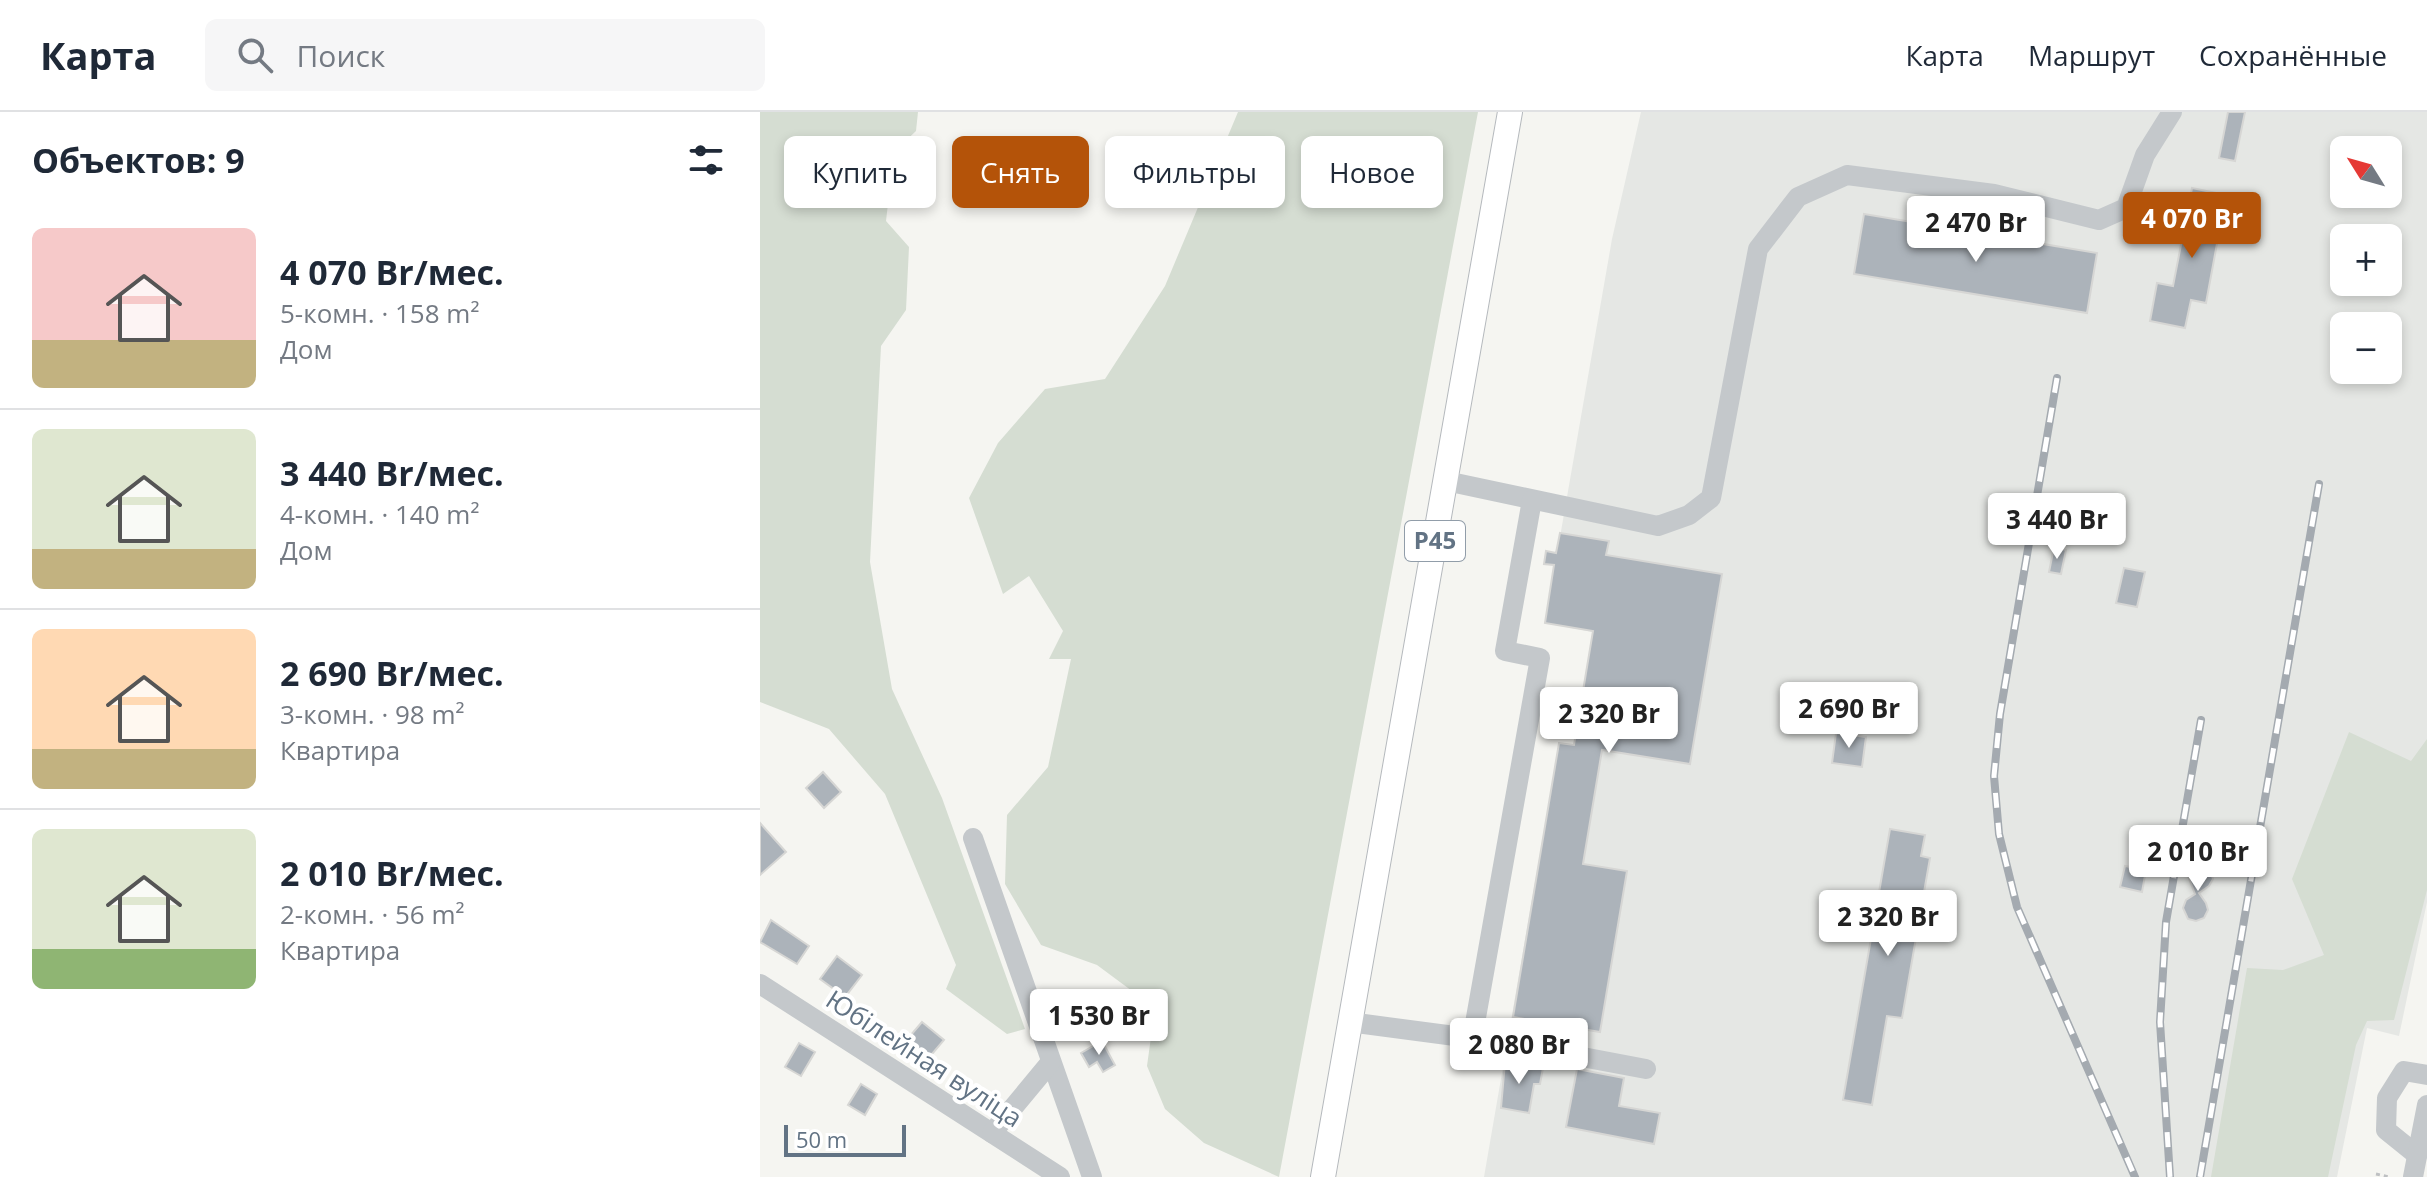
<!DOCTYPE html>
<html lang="ru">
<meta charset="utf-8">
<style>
:root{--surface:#fff;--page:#f6f6f7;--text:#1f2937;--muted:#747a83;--line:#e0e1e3;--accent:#b45309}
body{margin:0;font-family:"Open Sans",sans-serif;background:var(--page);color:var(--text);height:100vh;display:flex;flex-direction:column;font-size:30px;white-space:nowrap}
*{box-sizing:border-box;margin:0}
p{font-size:26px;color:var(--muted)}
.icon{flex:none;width:44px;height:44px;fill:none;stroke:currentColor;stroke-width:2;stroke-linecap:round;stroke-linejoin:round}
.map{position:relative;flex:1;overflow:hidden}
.panel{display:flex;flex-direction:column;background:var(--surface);width:760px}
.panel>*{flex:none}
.banner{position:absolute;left:24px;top:24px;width:760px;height:72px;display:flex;gap:16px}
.needle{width:52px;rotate:307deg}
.fabs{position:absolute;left:1570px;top:24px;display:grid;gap:16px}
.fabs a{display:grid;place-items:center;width:72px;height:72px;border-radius:12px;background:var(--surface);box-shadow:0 4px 12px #0003;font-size:40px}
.scale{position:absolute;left:24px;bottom:20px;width:122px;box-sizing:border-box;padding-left:8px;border:4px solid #627384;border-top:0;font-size:22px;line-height:28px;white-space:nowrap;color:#627384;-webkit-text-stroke:6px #fff;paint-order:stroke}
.price{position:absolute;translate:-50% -68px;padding:0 18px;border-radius:8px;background:#fff;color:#222;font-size:26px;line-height:52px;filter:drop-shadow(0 2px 4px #0008)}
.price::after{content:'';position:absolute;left:50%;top:48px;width:24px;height:18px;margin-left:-12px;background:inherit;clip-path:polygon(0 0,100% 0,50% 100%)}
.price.active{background:var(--accent);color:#fff}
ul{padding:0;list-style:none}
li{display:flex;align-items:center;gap:24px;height:200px;padding:0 32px}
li+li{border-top:2px solid var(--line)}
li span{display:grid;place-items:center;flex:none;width:224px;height:160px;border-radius:12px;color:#555}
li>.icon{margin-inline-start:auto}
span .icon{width:96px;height:96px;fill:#fffc;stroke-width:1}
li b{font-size:34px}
h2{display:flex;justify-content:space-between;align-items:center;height:96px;padding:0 32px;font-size:34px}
.chip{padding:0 28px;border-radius:12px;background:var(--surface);box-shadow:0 4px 12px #0003;font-size:28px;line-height:72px}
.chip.active{background:var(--accent);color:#fff}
header{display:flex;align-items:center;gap:48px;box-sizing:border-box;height:112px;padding:0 40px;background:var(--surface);border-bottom:2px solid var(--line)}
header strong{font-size:38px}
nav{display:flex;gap:44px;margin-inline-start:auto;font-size:28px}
.search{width:560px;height:72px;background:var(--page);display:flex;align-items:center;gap:20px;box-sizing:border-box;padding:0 28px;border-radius:12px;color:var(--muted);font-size:30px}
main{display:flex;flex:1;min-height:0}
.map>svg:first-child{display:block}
.built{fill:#e5e7e4;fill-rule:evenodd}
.green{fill:#d5ddd2}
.building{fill:#acb3ba;stroke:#d6d6d4;stroke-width:2}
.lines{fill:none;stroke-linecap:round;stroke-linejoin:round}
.major-casing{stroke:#b5b9bd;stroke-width:26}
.path{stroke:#bec0c2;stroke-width:3;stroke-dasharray:4 4;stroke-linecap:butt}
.minor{stroke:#c4c8cb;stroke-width:20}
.major{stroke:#fff;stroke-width:24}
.rail-casing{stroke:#a4aab0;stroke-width:8}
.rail{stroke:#fff;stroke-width:5;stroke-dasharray:15;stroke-linecap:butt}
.labels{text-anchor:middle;stroke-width:8;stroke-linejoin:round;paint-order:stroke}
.shield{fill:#fff;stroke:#919da9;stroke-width:2}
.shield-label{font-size:24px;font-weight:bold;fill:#627384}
.street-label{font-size:26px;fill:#627384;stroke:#fff}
</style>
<header>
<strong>Карта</strong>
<div class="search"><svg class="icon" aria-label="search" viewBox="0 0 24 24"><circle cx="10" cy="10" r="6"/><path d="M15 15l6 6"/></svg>Поиск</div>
<nav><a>Карта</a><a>Маршрут</a><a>Сохранённые</a></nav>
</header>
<main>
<section class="panel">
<h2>Объектов: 9<svg class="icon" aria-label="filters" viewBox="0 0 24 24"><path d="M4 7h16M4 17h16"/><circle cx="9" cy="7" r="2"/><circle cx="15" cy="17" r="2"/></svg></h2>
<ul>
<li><span style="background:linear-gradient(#f6c9c9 70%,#c2b280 0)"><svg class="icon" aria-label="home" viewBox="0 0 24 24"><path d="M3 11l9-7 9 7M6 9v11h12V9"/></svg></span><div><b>4 070 Br/мес.</b><p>5-комн. · 158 m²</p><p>Дом</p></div></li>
<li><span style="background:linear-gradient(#dfe7d0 75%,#c2b280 0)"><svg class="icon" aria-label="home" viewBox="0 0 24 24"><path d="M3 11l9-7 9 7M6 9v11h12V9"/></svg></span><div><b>3 440 Br/мес.</b><p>4-комн. · 140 m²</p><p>Дом</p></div></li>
<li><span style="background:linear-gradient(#ffd9b3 75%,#c2b280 0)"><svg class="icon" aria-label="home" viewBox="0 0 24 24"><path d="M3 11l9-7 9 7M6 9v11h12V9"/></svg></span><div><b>2 690 Br/мес.</b><p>3-комн. · 98 m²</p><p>Квартира</p></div></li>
<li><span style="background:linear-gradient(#dfe7d0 75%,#8fb573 0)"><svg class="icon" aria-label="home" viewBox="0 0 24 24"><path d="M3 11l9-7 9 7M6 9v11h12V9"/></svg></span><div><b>2 010 Br/мес.</b><p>2-комн. · 56 m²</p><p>Квартира</p></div></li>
</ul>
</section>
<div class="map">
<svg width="1667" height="1065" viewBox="0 0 1667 1065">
<rect width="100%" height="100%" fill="#f5f5f1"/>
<path class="built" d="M881,0h786v790l-28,134 -32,-8 -30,149h-853l75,-434 15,2 19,-113 -48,-9 67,-384zM1584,38h44v44h-44zM1584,126h44v44h-44zM1584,214h44v44h-44z"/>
<g class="green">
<path d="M0,0h158l-2,19 -22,21 -8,69 23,26 -3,63 -25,36 -11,216 22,127 50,109 83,231 -18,5 -61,-45 10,-24 -71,-171 -56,-65 -69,-27z"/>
<path d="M478,0h240l-199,1065 -75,-34 -39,-34 -18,-43 8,-58 -58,-43 -56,-20 -36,-61 2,-69 41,-48 23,-108h-22l14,-28 -34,-55 -26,18 -34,-96 29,-55 47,-54 60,-10 60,-93z"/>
<path d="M1589,620l62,29 16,-22v151l-33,130 -27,1 -11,24 -28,132h-117l36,-209 36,2 41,-15 -32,-76z"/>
</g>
<g class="building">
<path d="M1468,0h17l-10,49 -16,-3z"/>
<path d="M1432,76l34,7 -20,108 -15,-3 -6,28 -35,-7 7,-38 16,3z"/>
<path d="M1104,102l233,39 -10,60 -233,-39z"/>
<path d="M800,421l49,8 -3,14 116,19 -32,190 -88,-14 -19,114 44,7 -27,161 -87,-15 46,-274 15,2 19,-114 -48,-8 9,-58 -10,-1 2,-13 10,2z"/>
<path d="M1294,435l12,3 -5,24 -12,-2z"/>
<path d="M1364,456l21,4 -8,35 -21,-4z"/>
<path d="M1076,621l30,4 -4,30 -30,-4z"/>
<path d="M63,660l18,20 -17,16 -18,-20z"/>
<path d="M0,711l26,29 -26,23z"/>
<path d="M1130,717l35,6 -4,21 9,2 -28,160 -15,-2 -15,89 -29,-5z"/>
<path d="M1438,753l11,3 4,11 -4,7 -10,7 7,10 2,7 -4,8 -8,3 -8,-2 -5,-11 3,-8 9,-6 -7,-18 3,-7z"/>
<path d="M1365,754l21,4 -4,22 -22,-5z"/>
<path d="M11,808l38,26 -12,18 -37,-22z"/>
<path d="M77,844l25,19 -17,22 -25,-18z"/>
<path d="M162,910l22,18 -18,21 -22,-18z"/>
<path d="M342,929l13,24 -12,7 -6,-10 -8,5 -8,-14z"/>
<path d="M39,931l16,9 -14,24 -16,-9z"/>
<path d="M745,950l38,6 -3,16h-6l-5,29 -28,-5z"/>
<path d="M817,957l47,9 -5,28 41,7 -6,31 -88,-17z"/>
<path d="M101,972l16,10 -12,21 -17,-10z"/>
</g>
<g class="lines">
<defs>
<path id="major" d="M563,1065l187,-1065"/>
</defs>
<use href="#major" class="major-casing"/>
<path class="path" d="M1616,1062l13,3"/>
<g class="minor">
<path d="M686,369l212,45 31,-11 22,-17 47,-249 40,-52 49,-22 147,19 105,26 27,-12 19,-53 27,-43"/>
<path d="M213,726l119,339"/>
<path d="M0,872l300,193"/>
<path d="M589,910l159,21 138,26"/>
<path d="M712,928l68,-382 -35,-7 27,-151"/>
<path d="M232,1021l58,-70"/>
<path d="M1657,1043l-31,-25 1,-32 17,-27 23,4"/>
<path d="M1653,1065l14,-72"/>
</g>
<use href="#major" class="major"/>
<defs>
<g id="rail">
<path d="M1297,266l-57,336 -6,62 5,58 18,73 118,270"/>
<path d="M1410,1065l-10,-155 6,-100 35,-202"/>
<path d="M1440,1065l119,-693"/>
</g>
</defs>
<use href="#rail" class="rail-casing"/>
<use href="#rail" class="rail"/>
</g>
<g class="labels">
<rect class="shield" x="645" y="409" width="60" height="40" rx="6"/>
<g class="shield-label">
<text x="675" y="437">Р45</text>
</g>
<g class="street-label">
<text transform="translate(164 947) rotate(33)" y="9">Юбілейная вуліца</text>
</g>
</g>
</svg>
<div class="fabs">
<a><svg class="needle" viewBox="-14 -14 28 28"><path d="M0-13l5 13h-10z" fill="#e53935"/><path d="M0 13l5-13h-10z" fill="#747a83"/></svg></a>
<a>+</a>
<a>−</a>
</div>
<div class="scale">50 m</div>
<b class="price active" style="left:1432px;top:148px">4 070 Br</b>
<b class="price" style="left:1216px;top:152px">2 470 Br</b>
<b class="price" style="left:1297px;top:449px">3 440 Br</b>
<b class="price" style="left:1089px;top:638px">2 690 Br</b>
<b class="price" style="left:849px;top:643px">2 320 Br</b>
<b class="price" style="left:1438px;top:781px">2 010 Br</b>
<b class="price" style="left:1128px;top:846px">2 320 Br</b>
<b class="price" style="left:339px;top:945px">1 530 Br</b>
<b class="price" style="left:759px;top:974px">2 080 Br</b>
<div class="banner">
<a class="chip">Купить</a>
<a class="chip active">Снять</a>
<a class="chip">Фильтры</a>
<a class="chip">Новое</a>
</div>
</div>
</main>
